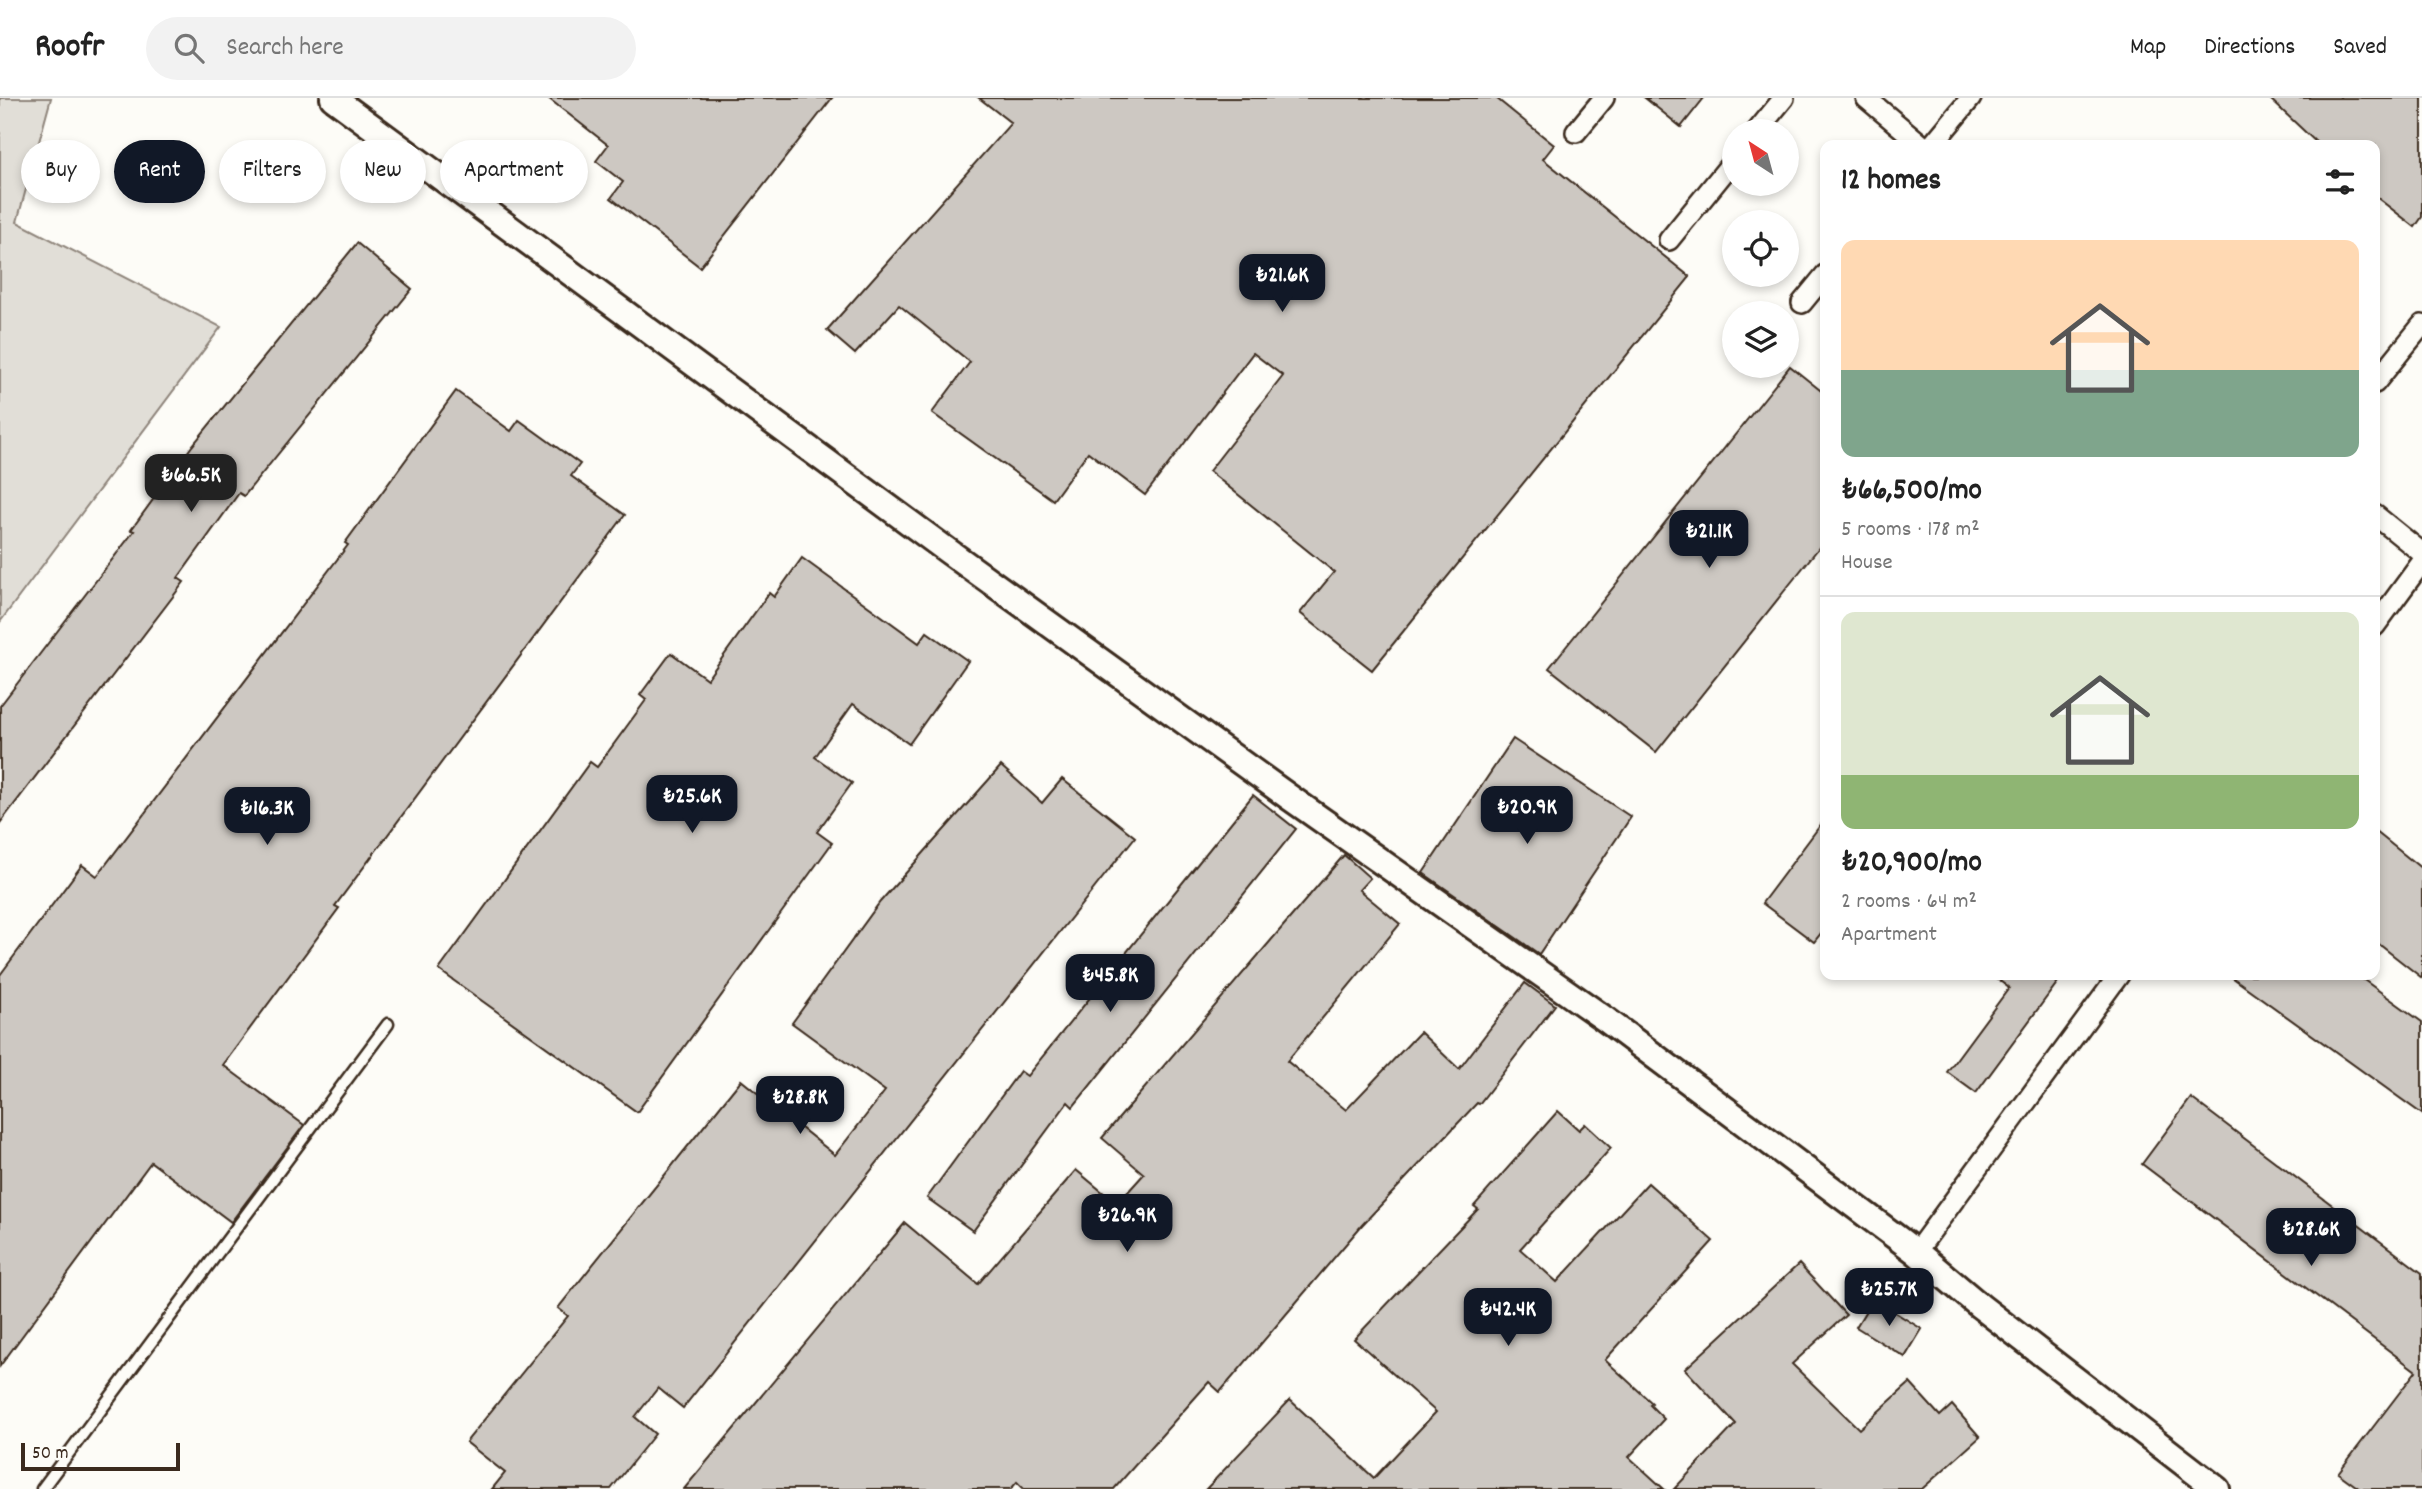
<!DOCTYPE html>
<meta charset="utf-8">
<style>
:root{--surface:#fff;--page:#f2f2f2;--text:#222;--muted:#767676;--line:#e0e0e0;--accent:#111827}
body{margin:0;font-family:Dekko,sans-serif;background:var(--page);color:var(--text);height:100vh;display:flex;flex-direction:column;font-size:26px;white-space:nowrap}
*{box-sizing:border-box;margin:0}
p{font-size:23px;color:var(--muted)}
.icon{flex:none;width:38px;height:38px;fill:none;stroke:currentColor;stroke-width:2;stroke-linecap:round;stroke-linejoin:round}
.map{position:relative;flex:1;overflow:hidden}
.side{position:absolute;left:1820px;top:42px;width:560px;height:840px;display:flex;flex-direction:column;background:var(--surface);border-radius:14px;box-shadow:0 4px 10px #0003}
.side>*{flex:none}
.banner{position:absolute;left:21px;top:42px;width:665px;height:63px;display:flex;gap:14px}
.needle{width:46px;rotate:324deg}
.controls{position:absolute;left:1722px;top:21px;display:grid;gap:14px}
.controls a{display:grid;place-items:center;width:77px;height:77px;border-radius:50%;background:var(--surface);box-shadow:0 4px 10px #0003;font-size:35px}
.scale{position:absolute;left:21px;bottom:18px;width:159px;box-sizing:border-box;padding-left:7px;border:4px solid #3b2a1e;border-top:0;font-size:19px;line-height:24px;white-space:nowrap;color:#3b2a1e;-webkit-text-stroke:5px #fdfcf7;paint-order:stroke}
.price{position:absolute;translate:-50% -60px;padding:0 16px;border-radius:14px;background:var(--accent);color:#fff;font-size:23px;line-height:46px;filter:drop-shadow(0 2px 4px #0008)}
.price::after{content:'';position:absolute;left:50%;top:42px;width:21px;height:16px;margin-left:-10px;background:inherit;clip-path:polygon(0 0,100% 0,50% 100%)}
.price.selected{background:#222;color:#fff}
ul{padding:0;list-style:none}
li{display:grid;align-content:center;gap:14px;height:371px;padding:0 21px}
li+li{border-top:2px solid var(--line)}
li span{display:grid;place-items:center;height:217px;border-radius:14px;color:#555}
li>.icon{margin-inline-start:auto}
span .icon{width:126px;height:126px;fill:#fffc;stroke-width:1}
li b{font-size:30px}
h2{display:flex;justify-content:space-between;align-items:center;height:84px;padding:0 21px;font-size:30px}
.pill{padding:0 24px;border-radius:32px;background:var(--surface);box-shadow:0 4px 10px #0003;font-size:24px;line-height:63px}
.pill.selected{background:var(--accent);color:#fff}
header{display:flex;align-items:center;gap:42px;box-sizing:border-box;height:98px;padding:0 35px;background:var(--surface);border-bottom:2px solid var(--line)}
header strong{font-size:33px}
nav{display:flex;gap:38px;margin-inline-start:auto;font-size:24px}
.search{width:490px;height:63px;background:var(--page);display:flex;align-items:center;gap:18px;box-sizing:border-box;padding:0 24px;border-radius:38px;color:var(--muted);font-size:26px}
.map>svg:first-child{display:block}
.green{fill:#e1ded7;stroke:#8e847a;stroke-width:2}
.building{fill:#cdc8c2;stroke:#3b2a1e;stroke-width:2}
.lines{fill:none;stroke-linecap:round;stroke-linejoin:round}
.service-casing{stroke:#3b2a1e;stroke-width:15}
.minor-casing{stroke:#3b2a1e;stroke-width:24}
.tertiary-casing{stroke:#3b2a1e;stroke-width:30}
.service{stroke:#fdfcf7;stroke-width:10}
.minor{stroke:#fdfcf7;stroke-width:19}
.tertiary{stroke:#fdfcf7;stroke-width:24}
</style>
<header>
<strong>Roofr</strong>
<div class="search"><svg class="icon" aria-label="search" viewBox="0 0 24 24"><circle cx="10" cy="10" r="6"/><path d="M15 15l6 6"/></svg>Search here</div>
<nav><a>Map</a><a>Directions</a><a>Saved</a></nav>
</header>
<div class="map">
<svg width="2422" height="1391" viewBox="0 0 2422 1391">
<rect width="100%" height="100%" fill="#fdfcf7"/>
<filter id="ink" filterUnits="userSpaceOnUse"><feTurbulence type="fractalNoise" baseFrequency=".0143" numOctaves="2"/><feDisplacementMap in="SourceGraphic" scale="14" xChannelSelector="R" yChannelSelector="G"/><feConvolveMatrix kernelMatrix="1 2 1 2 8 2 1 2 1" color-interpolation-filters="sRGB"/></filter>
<g filter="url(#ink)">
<path class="green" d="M0,0h51l-34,124 204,105 -221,295z"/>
<g class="building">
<path d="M548,0h284l-132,169 -89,-69 12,-16 -27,-21 12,-16z"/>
<path d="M979,0h517l58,47 -11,14 147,118 -318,393 -72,-57 34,-41 -125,-101 74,-95 -30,-23 -108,142 -57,-43 -35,48 -121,-87 38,-51 -71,-57 -44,49 -28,-24 184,-207z"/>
<path d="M1645,0h59l-23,29z"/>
<path d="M2269,0h153v119l-7,10 -40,-31v-51h-56z"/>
<path d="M357,145l55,46 -168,207 -5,-3 -61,85 6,4 -184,241v-117l134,-175 -3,-1 61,-84z"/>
<path d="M1790,268l35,28v146l-169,212 -107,-84z"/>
<path d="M456,293l55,40 8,-11 61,44 -9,12 54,39 -290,391 4,2 -116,157 81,60 -73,97 -80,-60 -151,204v-391l82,-110 15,11 251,-331 -3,-2z"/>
<path d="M802,460l117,85 8,-11 41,29 -59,83 -56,-40 -38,53 37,26 -35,49 15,11 -195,269 -198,-142 151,-208 7,5 49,-67 -6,-5 31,-42 36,26 62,-86 5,4z"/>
<path d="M1513,641l118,78 -92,137 -116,-81z"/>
<path d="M1001,668l41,37 20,-24 73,58 -452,571 -25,-20 -23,29 20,17 -44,55h-119l13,-16 -39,-31 102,-126 -10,-8 183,-228 94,75 50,-64 -93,-68 88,-121z"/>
<path d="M1253,697l43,34 -223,278 -5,-5 -95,129 -46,-33 93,-127 7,5z"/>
<path d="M1825,721v109l-11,14 -52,-39z"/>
<path d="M2375,733l47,38v109l-47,-37z"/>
<path d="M1344,757l26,23 -11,12 41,34 -113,137 59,49 74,-78 39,37 66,-86 30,22 -76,99 -2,-1 -115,122 -142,167 -11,-10 -95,107h-90l-7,-7 -6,7h-327l221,-266 73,61 98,-114 41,34 27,-30 -42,-36z"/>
<path d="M1992,877h71l-87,118 -29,-21 62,-84z"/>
<path d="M2229,877h128l65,47v92z"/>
<path d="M2191,1000l231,175v216h-62l-22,-16 78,-102 -274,-207z"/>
<path d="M1558,1013l21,19 6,-6 26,24 -91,101 37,33 91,-99 65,58 -108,119 47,43 -2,2 14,14 -35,38 35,32h-458l84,-89 84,78 62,-66 -82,-73 124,-130 -4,-3z"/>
<path d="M1799,1166l47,51 -54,49 67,65 51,-46 30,33 12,-11 28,32 -58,52h-248l62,-65 -51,-55z"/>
<path d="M1873,1201l49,30 -17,28 -49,-30z"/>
</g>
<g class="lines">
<defs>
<path id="service" d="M42,1391l346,-465"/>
<g id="minor">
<path d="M1866,0l56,47"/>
<path d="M1757,33l27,-33"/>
<path d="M1576,34l28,-34"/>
<path d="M1932,47l39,-47"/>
<path d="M1669,142l65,-80"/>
<path d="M1802,205l23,-28"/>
<path d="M2375,285l47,-58"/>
<path d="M2375,417l47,38"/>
<path d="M2375,528l47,-64"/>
<path d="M1916,1154l203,-277"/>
</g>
<path id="tertiary" d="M333,0l615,453 341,246 316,222 311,233 64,54 237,183"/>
</defs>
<use href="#service" class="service-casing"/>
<use href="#minor" class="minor-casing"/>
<use href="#tertiary" class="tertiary-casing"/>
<use href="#service" class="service"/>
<use href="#minor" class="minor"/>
<use href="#tertiary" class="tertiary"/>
</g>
</g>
</svg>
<div class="controls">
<a><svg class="needle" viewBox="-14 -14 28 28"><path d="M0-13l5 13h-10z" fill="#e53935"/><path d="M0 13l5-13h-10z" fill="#767676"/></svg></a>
<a><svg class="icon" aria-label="locate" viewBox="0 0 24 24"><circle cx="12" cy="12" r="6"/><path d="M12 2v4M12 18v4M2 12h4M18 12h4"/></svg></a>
<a><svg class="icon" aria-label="layers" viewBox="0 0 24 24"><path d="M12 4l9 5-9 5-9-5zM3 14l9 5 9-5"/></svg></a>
</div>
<div class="scale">50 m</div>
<b class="price" style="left:1282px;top:216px">₺21.6K</b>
<b class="price selected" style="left:191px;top:416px">₺66.5K</b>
<b class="price" style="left:1709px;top:472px">₺21.1K</b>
<b class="price" style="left:692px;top:737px">₺25.6K</b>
<b class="price" style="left:1527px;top:748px">₺20.9K</b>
<b class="price" style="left:267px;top:749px">₺16.3K</b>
<b class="price" style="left:1110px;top:916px">₺45.8K</b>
<b class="price" style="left:800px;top:1038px">₺28.8K</b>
<b class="price" style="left:1127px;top:1156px">₺26.9K</b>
<b class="price" style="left:2311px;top:1170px">₺28.6K</b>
<b class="price" style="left:1889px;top:1230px">₺25.7K</b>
<b class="price" style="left:1508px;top:1250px">₺42.4K</b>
<div class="banner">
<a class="pill">Buy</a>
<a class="pill selected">Rent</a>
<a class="pill">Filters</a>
<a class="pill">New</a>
<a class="pill">Apartment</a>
</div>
<section class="side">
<h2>12 homes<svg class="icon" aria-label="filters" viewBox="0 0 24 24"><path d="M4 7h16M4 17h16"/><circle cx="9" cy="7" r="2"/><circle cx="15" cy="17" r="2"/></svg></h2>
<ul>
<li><span style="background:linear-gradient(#ffd9b3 60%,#7fa58c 0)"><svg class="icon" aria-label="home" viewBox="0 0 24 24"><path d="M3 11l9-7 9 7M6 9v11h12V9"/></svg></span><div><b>₺66,500/mo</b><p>5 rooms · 178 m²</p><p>House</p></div></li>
<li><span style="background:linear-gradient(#dfe7d0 75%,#8fb573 0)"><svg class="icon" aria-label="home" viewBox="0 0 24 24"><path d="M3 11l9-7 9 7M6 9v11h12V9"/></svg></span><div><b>₺20,900/mo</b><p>2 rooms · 64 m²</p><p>Apartment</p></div></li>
</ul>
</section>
</div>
